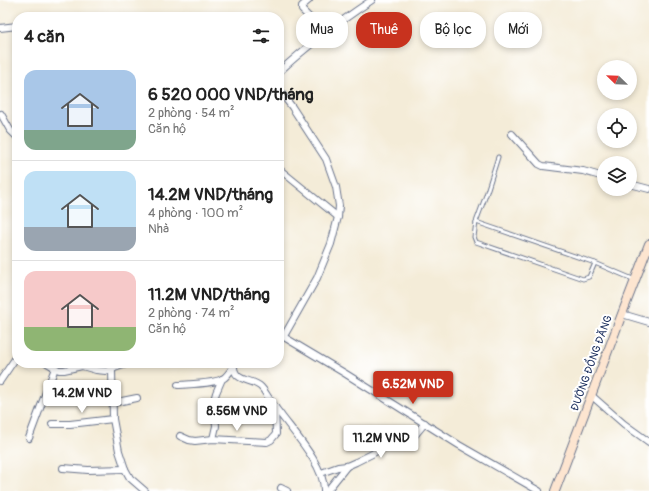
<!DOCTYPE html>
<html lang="vi">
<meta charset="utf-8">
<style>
:root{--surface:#fff;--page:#f6f6f6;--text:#222;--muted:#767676;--line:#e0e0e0;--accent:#c8321e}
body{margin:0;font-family:Pangolin,sans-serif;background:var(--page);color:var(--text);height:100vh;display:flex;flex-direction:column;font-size:15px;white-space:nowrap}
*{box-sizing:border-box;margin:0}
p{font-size:13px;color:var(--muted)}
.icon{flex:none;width:22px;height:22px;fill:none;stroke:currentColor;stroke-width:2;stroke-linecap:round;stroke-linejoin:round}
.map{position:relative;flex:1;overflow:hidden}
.panel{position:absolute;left:12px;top:12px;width:272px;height:356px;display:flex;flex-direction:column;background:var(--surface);border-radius:16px;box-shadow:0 2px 6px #0003}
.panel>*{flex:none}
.top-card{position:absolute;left:296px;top:12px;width:293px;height:36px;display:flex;gap:8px}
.needle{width:26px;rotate:293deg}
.buttons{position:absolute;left:597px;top:60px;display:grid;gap:8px}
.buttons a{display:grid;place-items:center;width:40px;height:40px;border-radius:50%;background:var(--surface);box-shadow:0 2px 6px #0003;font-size:20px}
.price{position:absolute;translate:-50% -34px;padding:0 9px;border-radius:4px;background:#fff;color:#222;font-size:13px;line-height:26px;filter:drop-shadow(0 1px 2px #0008)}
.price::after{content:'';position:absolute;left:50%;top:24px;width:12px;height:9px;margin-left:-6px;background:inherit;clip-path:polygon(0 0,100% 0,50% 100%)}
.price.selected{background:var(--accent);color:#fff}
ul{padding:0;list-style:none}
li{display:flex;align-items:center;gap:12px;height:100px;padding:0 12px}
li+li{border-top:1px solid var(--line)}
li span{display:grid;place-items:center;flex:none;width:112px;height:80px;border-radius:12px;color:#555}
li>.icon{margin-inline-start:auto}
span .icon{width:48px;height:48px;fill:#fffc;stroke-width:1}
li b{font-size:17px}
h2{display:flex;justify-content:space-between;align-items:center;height:48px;padding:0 12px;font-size:17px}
.tag{padding:0 14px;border-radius:16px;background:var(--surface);box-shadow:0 2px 6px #0003;font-size:14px;line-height:36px}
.tag.selected{background:var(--accent);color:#fff}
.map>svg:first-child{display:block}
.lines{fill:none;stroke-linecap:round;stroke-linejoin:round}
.lane-casing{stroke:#677189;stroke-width:5}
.street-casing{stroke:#677189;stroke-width:8}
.secondary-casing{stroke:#677189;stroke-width:10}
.lane{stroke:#fff;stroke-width:3}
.street{stroke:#fff;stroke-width:6}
.secondary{stroke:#fde5d0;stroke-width:8}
.labels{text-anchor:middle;stroke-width:4;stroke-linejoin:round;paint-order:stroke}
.street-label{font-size:11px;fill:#1b2f5e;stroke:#fff}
</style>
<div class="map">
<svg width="649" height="491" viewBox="0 0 649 491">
<rect width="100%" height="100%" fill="#fff"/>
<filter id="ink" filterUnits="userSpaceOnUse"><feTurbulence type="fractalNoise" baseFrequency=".025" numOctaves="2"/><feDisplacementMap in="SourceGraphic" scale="8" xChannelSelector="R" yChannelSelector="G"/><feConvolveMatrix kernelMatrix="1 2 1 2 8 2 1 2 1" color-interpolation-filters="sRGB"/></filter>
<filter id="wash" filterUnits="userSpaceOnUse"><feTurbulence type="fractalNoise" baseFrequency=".012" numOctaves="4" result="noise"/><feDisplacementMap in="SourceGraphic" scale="16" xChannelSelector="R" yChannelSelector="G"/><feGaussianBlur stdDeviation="0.9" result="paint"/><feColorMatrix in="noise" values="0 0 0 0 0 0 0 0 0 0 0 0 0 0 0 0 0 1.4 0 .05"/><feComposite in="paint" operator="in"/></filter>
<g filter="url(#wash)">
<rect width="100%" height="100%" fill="#f4ecd8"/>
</g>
<g filter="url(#ink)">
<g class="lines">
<defs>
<g id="lane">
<path d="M498,157l-12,38 -10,27 119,41 40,17"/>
<path d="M476,222l-2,15 2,5 107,37 6,-2 6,-14"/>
</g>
<g id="street">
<path d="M309,0l-7,6v4l23,23"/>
<path d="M0,28l17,-2"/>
<path d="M279,72c29,-27 60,-50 93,-72"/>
<path d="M279,90l13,17 34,52 10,28 3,19 -1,11 -7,27 -14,34 -33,58"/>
<path d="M1,114l9,16 7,7"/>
<path d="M512,134l27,30 4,2 40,5 21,6"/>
<path d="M279,169l59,48"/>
<path d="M630,184l19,5"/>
<path d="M622,314l27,8"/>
<path d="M279,334l67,40 113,71 80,46"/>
<path d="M47,363l12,7h5l18,-4 14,4 10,1 6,-2 17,-6"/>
<path d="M234,363c-2,20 18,15 27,24 3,3 5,7 7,10 4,6 8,12 13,18 14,19 44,52 43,76"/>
<path d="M112,369l1,50 6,32 6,18 5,9 15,13"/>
<path d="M0,381l17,-25"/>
<path d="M178,385c11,-1 37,-1 46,-7 4,-3 7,-8 10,-12"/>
<path d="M592,396l32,28 25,18"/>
<path d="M112,403l25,-5"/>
<path d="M52,424h18l43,-5"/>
<path d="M180,436l9,4 6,1 18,-2 17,1 37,2 4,-2 5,-6 -1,-27"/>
<path d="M29,438l26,-70"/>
<path d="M213,439l3,-13 -2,-26 2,-7 6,-14"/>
<path d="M63,468l25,2 37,-1"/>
<path d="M321,473l17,-6 9,-1 9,-4 16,-8 14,-9 19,-1 10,-9 10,-12"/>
<path d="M281,488l6,3"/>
<path d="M327,491l20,-25"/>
</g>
<path id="secondary" d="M555,491l67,-177 27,-70"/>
</defs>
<use href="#lane" class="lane-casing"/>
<use href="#street" class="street-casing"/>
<use href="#secondary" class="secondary-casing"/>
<use href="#lane" class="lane"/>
<use href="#street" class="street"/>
<use href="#secondary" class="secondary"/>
</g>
</g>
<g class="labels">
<g class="street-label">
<text transform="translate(591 363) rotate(-70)" y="4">ĐƯỜNG ĐỒNG ĐĂNG</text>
</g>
</g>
</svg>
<div class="buttons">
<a><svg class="needle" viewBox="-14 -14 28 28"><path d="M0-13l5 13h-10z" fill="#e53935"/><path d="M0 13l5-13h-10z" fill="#767676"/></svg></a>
<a><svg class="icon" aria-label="locate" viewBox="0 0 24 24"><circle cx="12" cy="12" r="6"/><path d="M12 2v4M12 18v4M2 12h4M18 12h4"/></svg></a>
<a><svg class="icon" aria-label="layers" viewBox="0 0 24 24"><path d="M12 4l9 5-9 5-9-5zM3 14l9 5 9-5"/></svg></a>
</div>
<b class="price selected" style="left:413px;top:405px">6.52M VND</b>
<b class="price" style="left:82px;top:414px">14.2M VND</b>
<b class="price" style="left:237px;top:432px">8.56M VND</b>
<b class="price" style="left:381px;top:459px">11.2M VND</b>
<div class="top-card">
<a class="tag">Mua</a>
<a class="tag selected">Thuê</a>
<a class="tag">Bộ lọc</a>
<a class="tag">Mới</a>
</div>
<section class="panel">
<h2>4 căn<svg class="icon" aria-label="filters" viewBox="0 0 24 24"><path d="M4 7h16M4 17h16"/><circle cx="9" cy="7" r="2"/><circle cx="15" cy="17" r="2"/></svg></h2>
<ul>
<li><span style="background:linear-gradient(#a9c7e8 75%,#7fa58c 0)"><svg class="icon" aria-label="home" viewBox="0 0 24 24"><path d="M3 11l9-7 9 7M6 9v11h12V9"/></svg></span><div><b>6 520 000 VND/tháng</b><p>2 phòng · 54 m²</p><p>Căn hộ</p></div></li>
<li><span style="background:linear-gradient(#bfe0f5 70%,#9aa5b1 0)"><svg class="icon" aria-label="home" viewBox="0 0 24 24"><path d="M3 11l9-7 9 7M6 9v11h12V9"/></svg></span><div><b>14.2M VND/tháng</b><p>4 phòng · 100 m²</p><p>Nhà</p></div></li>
<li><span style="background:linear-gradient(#f6c9c9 70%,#8fb573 0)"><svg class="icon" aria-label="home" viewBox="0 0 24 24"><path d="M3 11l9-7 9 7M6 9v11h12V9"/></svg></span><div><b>11.2M VND/tháng</b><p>2 phòng · 74 m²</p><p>Căn hộ</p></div></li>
</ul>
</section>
</div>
